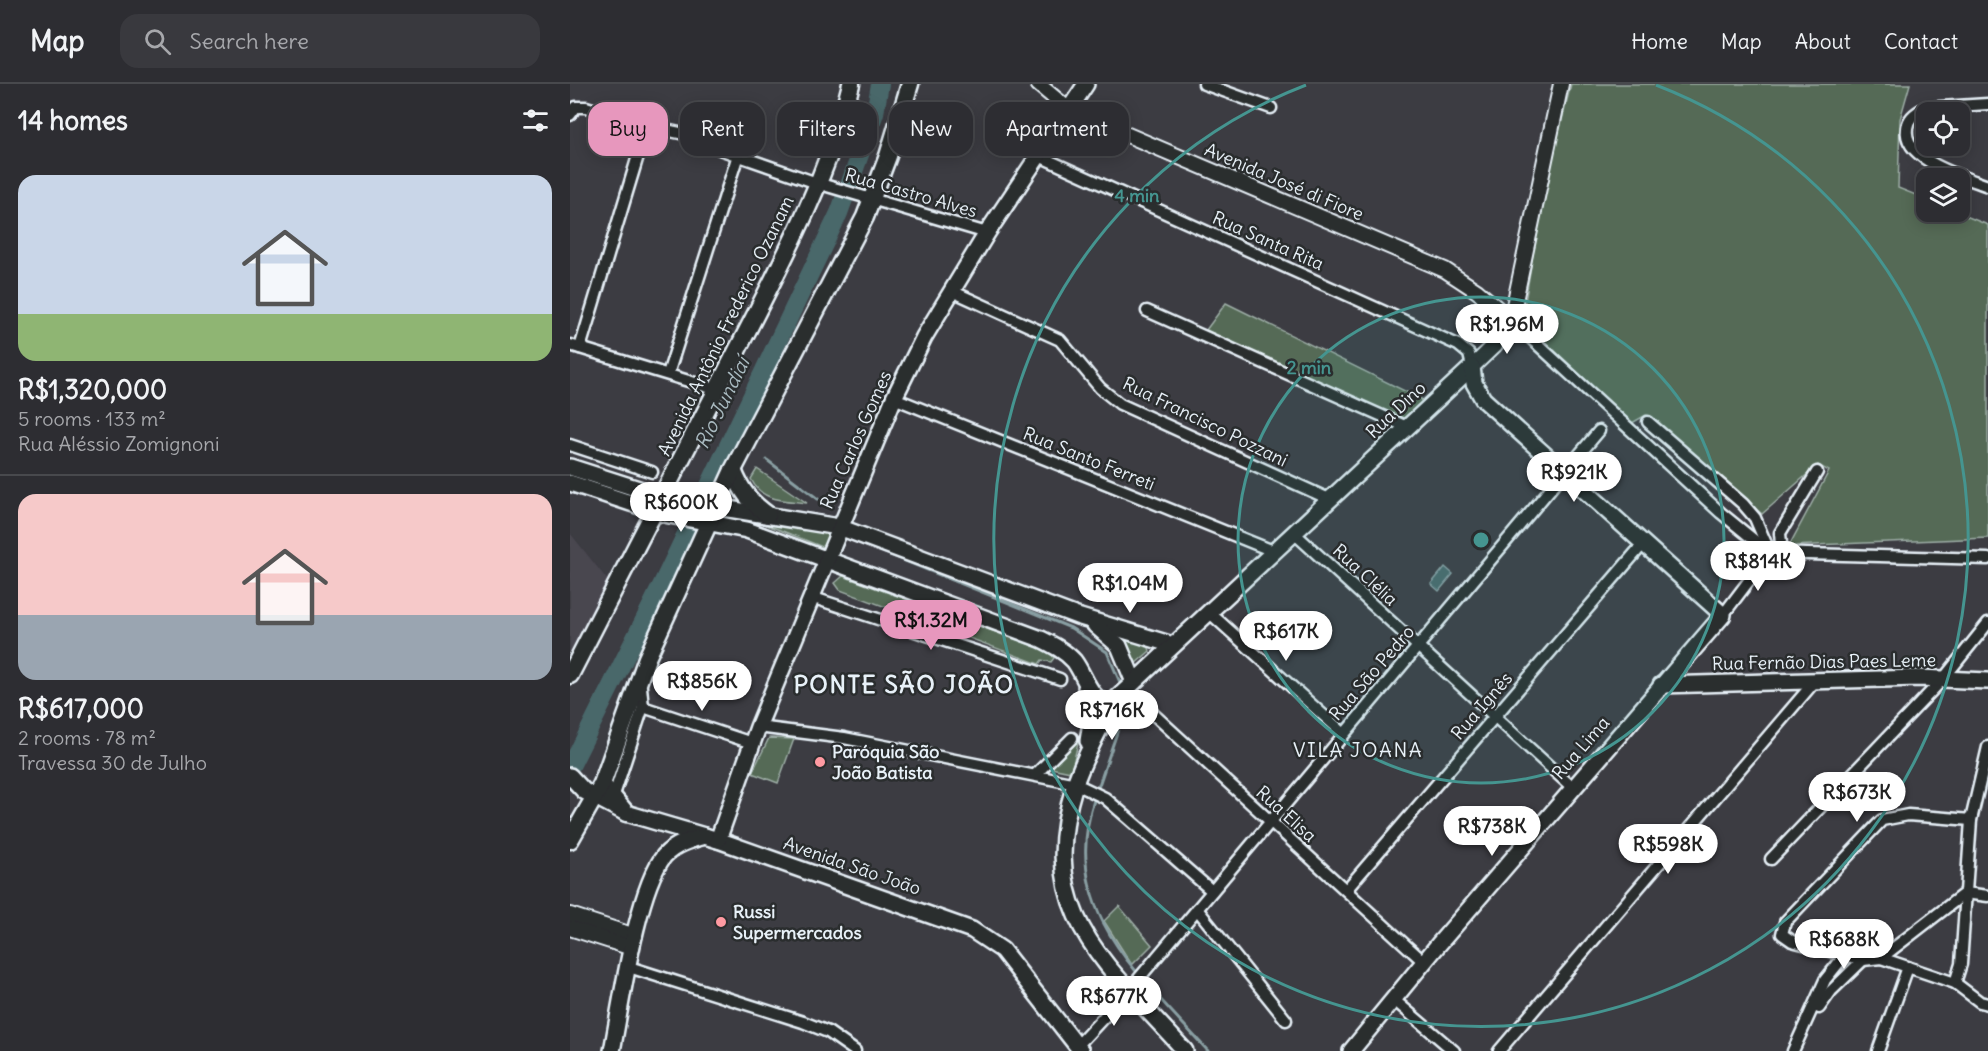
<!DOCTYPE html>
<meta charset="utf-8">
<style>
:root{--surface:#2d2d32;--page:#39393e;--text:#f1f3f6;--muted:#a7a8ac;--line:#48494d;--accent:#e797bd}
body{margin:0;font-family:Delius,sans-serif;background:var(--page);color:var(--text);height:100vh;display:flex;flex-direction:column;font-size:22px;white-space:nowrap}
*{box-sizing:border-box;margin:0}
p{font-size:20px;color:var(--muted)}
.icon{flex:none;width:33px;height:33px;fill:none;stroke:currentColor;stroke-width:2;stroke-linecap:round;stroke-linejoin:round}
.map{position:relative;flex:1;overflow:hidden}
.sheet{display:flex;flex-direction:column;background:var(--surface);width:570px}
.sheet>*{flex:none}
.banner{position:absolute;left:18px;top:18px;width:570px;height:54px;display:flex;gap:12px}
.controls{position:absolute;left:1346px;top:18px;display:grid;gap:12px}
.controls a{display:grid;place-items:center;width:54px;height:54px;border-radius:12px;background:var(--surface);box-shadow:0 3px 15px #0003,0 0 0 2px var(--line);font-size:30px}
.price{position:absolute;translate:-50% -51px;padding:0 14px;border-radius:21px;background:#fff;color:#222;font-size:20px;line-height:39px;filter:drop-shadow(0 2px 3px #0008)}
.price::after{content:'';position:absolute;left:50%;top:36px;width:18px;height:14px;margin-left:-9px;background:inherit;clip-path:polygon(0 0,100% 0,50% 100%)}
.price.current{background:var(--accent);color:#111}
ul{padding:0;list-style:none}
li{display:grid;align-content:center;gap:12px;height:318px;padding:0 18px}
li+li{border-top:2px solid var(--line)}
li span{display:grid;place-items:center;height:186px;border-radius:18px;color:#555}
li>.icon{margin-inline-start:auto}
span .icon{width:108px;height:108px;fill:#fffc;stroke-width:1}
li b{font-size:26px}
h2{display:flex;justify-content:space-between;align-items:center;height:72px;padding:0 18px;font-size:26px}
.chip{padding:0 21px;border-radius:18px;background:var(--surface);box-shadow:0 3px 15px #0003,0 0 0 2px var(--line);font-size:21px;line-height:54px}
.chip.current{background:var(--accent);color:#111}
header{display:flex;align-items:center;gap:36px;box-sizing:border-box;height:84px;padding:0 30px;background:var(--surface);border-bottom:2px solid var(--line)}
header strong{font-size:28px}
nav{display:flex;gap:33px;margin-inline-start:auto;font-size:21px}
.search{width:420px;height:54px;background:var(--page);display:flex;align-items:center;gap:15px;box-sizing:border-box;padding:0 21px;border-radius:18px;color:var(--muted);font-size:22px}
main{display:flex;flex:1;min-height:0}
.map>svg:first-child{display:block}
.built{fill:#494650}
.green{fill:#556b56;stroke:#9eaea7;stroke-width:1.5}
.water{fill:#4a686b;stroke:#899fa3;stroke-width:1.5}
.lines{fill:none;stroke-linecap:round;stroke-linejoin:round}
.stream{stroke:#899fa3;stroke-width:3}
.river{stroke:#4a686b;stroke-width:18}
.minor-casing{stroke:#e8f1f8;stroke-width:15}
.tertiary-casing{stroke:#e8f1f8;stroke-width:18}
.secondary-casing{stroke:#e8f1f8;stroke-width:20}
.primary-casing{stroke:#e8f1f8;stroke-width:21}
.minor{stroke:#2a2d2e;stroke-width:10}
.tertiary{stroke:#2a2d2e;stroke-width:14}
.secondary{stroke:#2a2d2e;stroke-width:15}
.primary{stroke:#2a2d2e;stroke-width:16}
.ring{fill:none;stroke:#459590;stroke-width:3}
.poi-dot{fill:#ff9aa2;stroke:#2a2d2e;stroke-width:2}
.labels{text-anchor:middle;stroke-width:5;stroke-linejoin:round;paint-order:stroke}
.street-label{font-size:18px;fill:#e8f1f8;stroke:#2a2d2e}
.poi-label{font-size:18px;font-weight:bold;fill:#e8f1f8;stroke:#2a2d2e;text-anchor:start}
.water-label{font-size:20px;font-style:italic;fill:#a9bac0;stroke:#2a2d2e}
.neighbourhood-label{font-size:20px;letter-spacing:1.5px;fill:#e8f1f8;stroke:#2a2d2e}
.district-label{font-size:24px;font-weight:bold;letter-spacing:1.5px;fill:#e8f1f8;stroke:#2a2d2e}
.centre{fill:#459590;stroke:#2a2d2e;stroke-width:3}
.ring-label{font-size:18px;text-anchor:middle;font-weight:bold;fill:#459590;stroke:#2a2d2e;stroke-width:5;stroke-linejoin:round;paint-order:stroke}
</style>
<header>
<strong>Map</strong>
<div class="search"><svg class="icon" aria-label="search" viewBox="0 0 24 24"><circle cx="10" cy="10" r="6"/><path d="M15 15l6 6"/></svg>Search here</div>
<nav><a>Home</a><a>Map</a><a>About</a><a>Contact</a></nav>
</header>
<main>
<section class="sheet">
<h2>14 homes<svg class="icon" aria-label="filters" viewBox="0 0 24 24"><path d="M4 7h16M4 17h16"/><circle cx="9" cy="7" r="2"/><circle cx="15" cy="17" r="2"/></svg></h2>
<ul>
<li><span style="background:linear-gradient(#c9d6e8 75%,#8fb573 0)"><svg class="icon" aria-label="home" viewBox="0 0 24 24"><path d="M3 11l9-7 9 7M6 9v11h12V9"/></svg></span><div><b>R$1,320,000</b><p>5 rooms · 133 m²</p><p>Rua Aléssio Zomignoni</p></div></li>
<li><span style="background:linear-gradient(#f6c9c9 65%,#9aa5b1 0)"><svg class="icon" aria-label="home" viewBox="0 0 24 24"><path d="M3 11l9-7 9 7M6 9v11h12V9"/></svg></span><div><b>R$617,000</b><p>2 rooms · 78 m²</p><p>Travessa 30 de Julho</p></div></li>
</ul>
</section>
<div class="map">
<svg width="1418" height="967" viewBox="0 0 1418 967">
<rect width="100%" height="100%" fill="#3c3c42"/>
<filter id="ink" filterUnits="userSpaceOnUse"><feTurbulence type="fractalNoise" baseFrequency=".0167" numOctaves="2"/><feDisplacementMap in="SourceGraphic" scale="12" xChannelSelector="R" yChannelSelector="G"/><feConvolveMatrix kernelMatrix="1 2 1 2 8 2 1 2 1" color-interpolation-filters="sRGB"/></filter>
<g filter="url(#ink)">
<path class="built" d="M0,449l39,49 -39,71z"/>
<g class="green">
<path d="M1001,0h339l-10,35 -2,69 28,11v13h30l32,13v313l-199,8 40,-75 -11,-6 -56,49 -116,-99 -14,8 -110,-103 20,-120z"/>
<path d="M656,219l199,98 -21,20 -198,-91z"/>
<path d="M187,385l50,34c-23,-3 -45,-1 -56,-24z"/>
<path d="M177,433l83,17 -5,14z"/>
<path d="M273,492l207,76 4,6 -3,4 -9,-2 -3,4 -199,-74 -5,-7z"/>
<path d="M555,552l23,9 2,6 -14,12 -15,-25z"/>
<path d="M199,654l25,1 -16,44 -26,-10z"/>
<path d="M509,655l-8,33 -20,-4z"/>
<path d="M549,822l33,39 -20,20 -28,-44z"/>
</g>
<path class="water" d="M875,483l8,7 -14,17 -8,-7z"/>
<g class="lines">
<g class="stream">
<path d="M197,376l51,39"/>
<path d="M281,455l220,89 36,24 15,35"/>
<path d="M527,707l27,-79 -1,-12"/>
<path d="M525,713c-38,112 45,178 113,254"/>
</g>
<path class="river" d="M0,684l92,-184 177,-371 36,-100 5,-29"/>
<defs>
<g id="minor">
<path d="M634,0l67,24"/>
<path d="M1418,20l-63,4c-9,4 -17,10 -18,20 -5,32 57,49 81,58"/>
<path d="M0,31l6,-8h10l61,19 42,9 33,15 95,33 170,50"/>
<path d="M469,72l419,189 11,9 3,13"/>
<path d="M384,208l106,48 40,48 20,16 209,95"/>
<path d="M577,227l260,116"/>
<path d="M941,236l210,193 49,40 218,6"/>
<path d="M0,261l148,45"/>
<path d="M10,264l67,-222"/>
<path d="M98,290l70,-219"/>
<path d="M324,314l379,153"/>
<path d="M1078,338l95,82 12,14 15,35"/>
<path d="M0,361l82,27"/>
<path d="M723,448l280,256"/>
<path d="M1212,471l-2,-22 37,-61"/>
<path d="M241,513l249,82"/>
<path d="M640,529l133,120"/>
<path d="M1153,531l47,-62"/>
<path d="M556,605l298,273"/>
<path d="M73,623l109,36"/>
<path d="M188,643l86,11 232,46 29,14 107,93"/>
<path d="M465,691l37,-37"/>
<path d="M43,714l30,-91 -2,-20"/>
<path d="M1401,736l-63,-5 -26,5 -97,102 -3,12 10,7 71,19 18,-2 74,25 25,19 8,2"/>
<path d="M1201,775l173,-181 44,-55"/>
<path d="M776,806l297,-346"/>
<path d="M627,825l89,111"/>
<path d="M1311,874l84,-65 23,3"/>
<path d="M59,883l174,55 25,10 27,19"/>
<path d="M1385,899l6,-19 10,-144 17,-73"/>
<path d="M823,915l61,52"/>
<path d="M1249,924l12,-17 32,-31"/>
<path d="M507,962l53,-57 469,-558"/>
<path d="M929,967l317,-371"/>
<path d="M1223,967l32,-71 20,-25"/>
<path d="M1308,967l30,-84"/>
</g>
<g id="tertiary">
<path d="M468,0l31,26 376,160 32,21 34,29"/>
<path d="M902,283l23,-22 16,-25 50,-236"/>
<path d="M0,831l65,21"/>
<path d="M0,844l62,20"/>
</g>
<g id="secondary">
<path d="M0,383l103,33 166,27 238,89 96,29"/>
<path d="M0,399l94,31 83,16 294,109c12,6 24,12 33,22 12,16 15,39 37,44"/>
<path d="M525,541l24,21 15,36"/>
<path d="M1091,601l258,-7 69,3"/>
<path d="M516,604l6,29 -4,24"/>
<path d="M0,692l14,15 42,22 92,27 254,90 30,20 79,101"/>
<path d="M148,756l40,-113 136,-329 30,-61 63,-104 99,-149"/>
<path d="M42,967c9,-46 25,-162 52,-195 11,-12 26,-16 41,-20"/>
<path d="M615,967c-79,-89 -151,-136 -110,-267 9,-27 24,-53 36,-79l5,-6 356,-332"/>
<path d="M781,967l87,-106 285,-330 -240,-216 -9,-16 -2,-16"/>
</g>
<g id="primary">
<path d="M163,386c8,21 17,32 35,45"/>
<path d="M0,591c57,-113 116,-224 173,-336 42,-82 86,-165 108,-255"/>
<path d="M32,700l24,29"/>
<path d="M0,756l32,-56 45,-126 86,-188 132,-253 23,-61 22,-72"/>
</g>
</defs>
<use href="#minor" class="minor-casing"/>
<use href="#tertiary" class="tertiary-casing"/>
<use href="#secondary" class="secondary-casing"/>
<use href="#primary" class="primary-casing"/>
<use href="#minor" class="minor"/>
<use href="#tertiary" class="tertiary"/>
<use href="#secondary" class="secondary"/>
<use href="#primary" class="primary"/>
</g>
</g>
<circle cx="911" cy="456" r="243" fill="#459590" fill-opacity=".12"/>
<g class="ring">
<circle cx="911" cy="456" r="243"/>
<path d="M1086 1A487 487 0 1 1 736 1"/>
</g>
<g class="poi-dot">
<circle cx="250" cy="678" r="6"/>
<circle cx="151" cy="838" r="6"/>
</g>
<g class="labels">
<g class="street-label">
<text transform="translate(714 98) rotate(23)" y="6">Avenida José di Fiore</text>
<text transform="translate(341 109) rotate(16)" y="6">Rua Castro Alves</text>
<text transform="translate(698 157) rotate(24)" y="6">Rua Santa Rita</text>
<text transform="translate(156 242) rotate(-64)" y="6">Avenida Antônio Frederico Ozanam</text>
<text transform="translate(826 326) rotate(-43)" y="6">Rua Dino</text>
<text transform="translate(635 338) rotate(26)" y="6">Rua Francisco Pozzani</text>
<text transform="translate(286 356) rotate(-66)" y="6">Rua Carlos Gomes</text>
<text transform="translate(519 375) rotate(22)" y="6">Rua Santo Ferreti</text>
<text transform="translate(795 491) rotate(43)" y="6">Rua Clélia</text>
<text transform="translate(1254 578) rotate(-1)" y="6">Rua Fernão Dias Paes Leme</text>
<text transform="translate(802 589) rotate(-49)" y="6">Rua São Pedro</text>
<text transform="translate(912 622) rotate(-49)" y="6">Rua Ignês</text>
<text transform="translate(1011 664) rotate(-49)" y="6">Rua Lima</text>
<text transform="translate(716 730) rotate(42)" y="6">Rua Elisa</text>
<text transform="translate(282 782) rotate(19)" y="6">Avenida São João</text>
</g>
<g class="poi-label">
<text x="262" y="674">Paróquia São<tspan x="262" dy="21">João Batista</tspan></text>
<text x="163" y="834">Russi<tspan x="163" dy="21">Supermercados</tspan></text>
</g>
<g class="water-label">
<text transform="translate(152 319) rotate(-64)" y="7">Rio Jundiaí</text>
</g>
<g class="neighbourhood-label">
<text x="788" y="673">VILA JOANA</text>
</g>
<g class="district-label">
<text x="334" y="609">PONTE SÃO JOÃO</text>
</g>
</g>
<circle cx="911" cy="456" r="9" class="centre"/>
<g class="ring-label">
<text x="567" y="118">4 min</text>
<text x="739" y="290">2 min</text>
</g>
</svg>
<div class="controls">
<a><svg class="icon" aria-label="locate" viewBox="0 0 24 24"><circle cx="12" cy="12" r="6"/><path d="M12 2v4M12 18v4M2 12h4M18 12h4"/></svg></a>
<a><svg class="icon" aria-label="layers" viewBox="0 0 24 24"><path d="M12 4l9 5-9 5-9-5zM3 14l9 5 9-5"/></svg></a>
</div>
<b class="price" style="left:937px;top:271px">R$1.96M</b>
<b class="price" style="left:1004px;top:419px">R$921K</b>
<b class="price" style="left:111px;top:449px">R$600K</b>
<b class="price" style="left:1188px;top:508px">R$814K</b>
<b class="price" style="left:560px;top:530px">R$1.04M</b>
<b class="price current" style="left:361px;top:567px">R$1.32M</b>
<b class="price" style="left:716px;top:578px">R$617K</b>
<b class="price" style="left:132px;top:628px">R$856K</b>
<b class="price" style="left:542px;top:657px">R$716K</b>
<b class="price" style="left:1287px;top:739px">R$673K</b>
<b class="price" style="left:922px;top:773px">R$738K</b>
<b class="price" style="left:1098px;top:791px">R$598K</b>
<b class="price" style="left:1274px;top:886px">R$688K</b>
<b class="price" style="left:544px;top:943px">R$677K</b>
<div class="banner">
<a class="chip current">Buy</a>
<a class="chip">Rent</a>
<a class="chip">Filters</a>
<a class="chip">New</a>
<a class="chip">Apartment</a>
</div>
</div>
</main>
